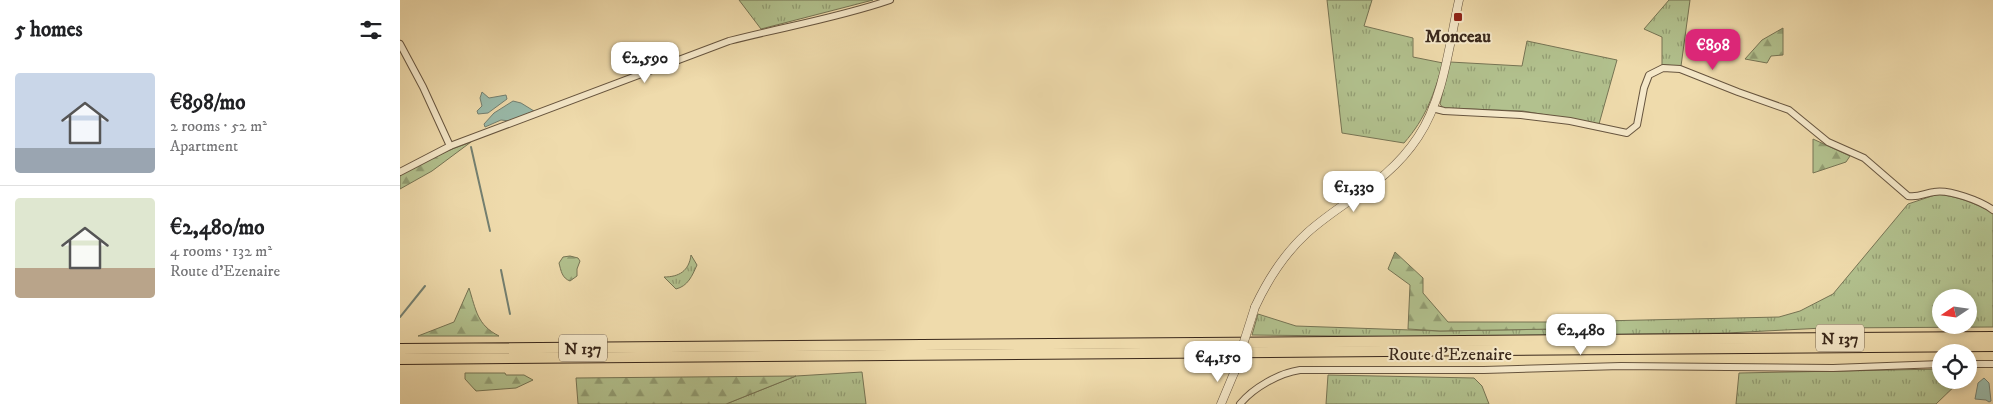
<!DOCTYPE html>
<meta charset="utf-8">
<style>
:root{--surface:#fff;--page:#f6f6f6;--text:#202124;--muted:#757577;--line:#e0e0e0;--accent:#db2777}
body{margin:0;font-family:"IM FELL DW Pica",serif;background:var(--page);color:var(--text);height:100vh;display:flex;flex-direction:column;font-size:19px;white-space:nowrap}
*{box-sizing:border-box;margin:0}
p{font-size:16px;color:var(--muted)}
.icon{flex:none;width:28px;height:28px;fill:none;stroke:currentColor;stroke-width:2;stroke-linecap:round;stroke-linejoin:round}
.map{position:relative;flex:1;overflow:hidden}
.side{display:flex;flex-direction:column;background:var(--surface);width:400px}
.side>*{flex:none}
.needle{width:32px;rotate:257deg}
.fabs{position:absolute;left:1532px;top:289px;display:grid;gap:10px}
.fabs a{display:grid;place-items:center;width:45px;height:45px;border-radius:50%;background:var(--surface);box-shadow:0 2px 8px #0003;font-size:25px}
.price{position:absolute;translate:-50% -42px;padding:0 11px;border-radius:10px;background:#fff;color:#222;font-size:16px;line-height:32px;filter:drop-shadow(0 1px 2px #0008)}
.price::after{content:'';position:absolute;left:50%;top:30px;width:15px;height:11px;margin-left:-8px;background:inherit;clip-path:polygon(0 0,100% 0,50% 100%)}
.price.current{background:var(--accent);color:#fff}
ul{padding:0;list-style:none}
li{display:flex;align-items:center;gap:15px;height:125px;padding:0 15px}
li+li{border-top:1px solid var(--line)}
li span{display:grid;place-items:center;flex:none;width:140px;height:100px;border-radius:5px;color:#555}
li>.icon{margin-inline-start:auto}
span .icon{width:60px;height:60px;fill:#fffc;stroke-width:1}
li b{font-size:21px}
h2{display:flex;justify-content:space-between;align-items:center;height:60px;padding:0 15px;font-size:21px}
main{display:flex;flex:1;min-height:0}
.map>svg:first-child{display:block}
.grass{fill:url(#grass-tufts);stroke:#767454;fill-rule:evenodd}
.forest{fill:url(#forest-firs);stroke:#767454}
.water{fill:#9abbab;stroke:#748071}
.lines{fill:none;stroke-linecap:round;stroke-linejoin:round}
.stream{stroke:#748071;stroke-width:2}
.minor-casing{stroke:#67553f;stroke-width:8}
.tertiary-casing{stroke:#67553f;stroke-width:9}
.trunk-casing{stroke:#3a281b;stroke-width:12}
.minor{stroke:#f5e8c9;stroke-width:6}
.tertiary{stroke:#f5e8c9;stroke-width:8}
.trunk{stroke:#efdbac;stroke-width:10}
.tertiary-bridge-casing{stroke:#67553f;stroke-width:9;stroke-linecap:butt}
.tertiary-bridge{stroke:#f5e8c9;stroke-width:8}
.poi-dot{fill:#8f2418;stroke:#f5e8c9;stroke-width:2}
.labels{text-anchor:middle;stroke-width:4;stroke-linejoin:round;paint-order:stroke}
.shield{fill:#f5e8c9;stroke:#72624f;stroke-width:1}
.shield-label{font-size:16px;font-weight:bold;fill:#3a281b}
.poi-label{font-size:18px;font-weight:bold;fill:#3a281b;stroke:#f5e8c9}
.street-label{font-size:18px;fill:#3a281b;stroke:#f5e8c9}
</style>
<main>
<section class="side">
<h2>5 homes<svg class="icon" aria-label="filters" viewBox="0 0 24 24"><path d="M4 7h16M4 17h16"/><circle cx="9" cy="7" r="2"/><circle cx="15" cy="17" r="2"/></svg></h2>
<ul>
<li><span style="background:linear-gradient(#c9d6e8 75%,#9aa5b1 0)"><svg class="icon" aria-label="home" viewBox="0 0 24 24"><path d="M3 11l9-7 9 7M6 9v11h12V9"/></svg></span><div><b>€898/mo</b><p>2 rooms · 52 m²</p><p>Apartment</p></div></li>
<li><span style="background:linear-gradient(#dfe7d0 70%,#b9a48a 0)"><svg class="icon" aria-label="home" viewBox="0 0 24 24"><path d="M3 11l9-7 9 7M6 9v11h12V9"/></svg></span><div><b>€2,480/mo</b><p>4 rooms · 132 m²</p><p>Route d'Ezenaire</p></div></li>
</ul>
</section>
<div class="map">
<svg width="1593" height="404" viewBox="0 0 1593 404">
<defs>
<pattern id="grass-tufts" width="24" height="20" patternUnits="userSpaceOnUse" patternTransform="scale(1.25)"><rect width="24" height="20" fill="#b2c18e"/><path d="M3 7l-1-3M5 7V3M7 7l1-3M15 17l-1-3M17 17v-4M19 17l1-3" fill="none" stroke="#929d73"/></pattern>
<pattern id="forest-firs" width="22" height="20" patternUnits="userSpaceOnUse" patternTransform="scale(1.25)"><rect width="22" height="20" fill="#b2c18e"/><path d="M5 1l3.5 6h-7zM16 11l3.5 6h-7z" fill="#929d73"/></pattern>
</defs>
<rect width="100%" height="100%" fill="#efdbac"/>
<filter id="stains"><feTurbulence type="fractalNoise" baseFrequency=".004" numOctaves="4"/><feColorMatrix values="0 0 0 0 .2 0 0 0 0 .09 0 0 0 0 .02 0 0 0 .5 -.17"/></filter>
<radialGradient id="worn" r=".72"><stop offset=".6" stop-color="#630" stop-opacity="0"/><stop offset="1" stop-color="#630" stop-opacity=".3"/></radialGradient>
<g class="grass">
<path d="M339,0h134l-112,29z"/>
<path d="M927,0h45l-8,26 49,12v19l30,6c-9,31 -17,55 -39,80l-62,-10z"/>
<path d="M1269,0h21l-9,66 -19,-1v-28l-18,-8z"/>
<path d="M1127,41l90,19 -18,64 -76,-13 -80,-3 -3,-4 10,-42 72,4z"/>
<path d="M1538,194c21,3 37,9 55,19v114l-170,1 -96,5 -296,4 -179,-2 6,-21 38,12 144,5 115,-2v-7l224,-5 21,-6 33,-17 75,-90zM1541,298h28v27h-28z"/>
<path d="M291,255l6,10c-5,11 -9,21 -21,24l-12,-12c15,0 25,-6 27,-22z"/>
<path d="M1541,369v11h20l-25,24h-200l3,-31z"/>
<path d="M462,372l4,32h-140l70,-28z"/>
<path d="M928,375l146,3 8,8 7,18h-163z"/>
</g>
<g class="forest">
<path d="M1383,28v27l-12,1 -4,7 -22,-4 17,-19z"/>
<path d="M1413,139l37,17 -4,6 -33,11z"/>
<path d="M71,142l-39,29 -32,18v-15l52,-25z"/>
<path d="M995,252l28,26v15l25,29h107v7l-115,2 -32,-2 2,-44 -22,-16z"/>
<path d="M170,256l8,2 2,3 -3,8v7l-7,5c-8,-3 -9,-10 -11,-18l4,-6z"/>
<path d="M69,288c7,22 8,37 30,48h-81l36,-14z"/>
<path d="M65,373h40l1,2h18l9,5 -17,8 -40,3 -11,-12z"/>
<path d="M396,376l-70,28h-148l-2,-26z"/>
</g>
<g class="water">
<path d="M258,54l2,8 -29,10 -1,-2c12,-5 15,-14 28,-16z"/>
<path d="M82,92l7,6 17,-3 1,4 -19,14 -10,1 -1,-3 5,-5 -2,-8z"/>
<path d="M113,101l8,2 13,8 -24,10 -9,-1 -16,7 -1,-3 10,-11z"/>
<path d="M1584,378l5,5 2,18 -2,1 -3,-2 -11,-1 3,-16z"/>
</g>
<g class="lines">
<g class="stream">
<path d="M71,147l19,84"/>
<path d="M101,270l9,44"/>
<path d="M0,317l25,-31"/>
</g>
<defs>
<g id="minor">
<path d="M0,44l23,43 27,59"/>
<path d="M1032,108l12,3 77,4 49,6 57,12 10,-8 7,-37 5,-13 14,-7 17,1 58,23 51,18 39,32 36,16 44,38c10,2 17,-3 26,-4 15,-3 47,9 59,18"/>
<path d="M0,172l50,-26 279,-105c54,-14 109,-23 161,-41"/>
<path d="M1569,364h24"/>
<path d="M840,404c13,-16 39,-31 60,-34h184l137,-4 212,2 108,-4"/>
</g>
<g id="tertiary">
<path d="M855,307c13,-28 29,-53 52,-74 39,-35 80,-49 111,-96 26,-39 31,-92 41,-137"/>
<path d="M821,404l13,-31"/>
</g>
<g id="trunk">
<path d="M0,349l1593,-12"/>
<path d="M0,359l1593,-13"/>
</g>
</defs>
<use href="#minor" class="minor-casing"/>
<use href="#tertiary" class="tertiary-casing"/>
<use href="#trunk" class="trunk-casing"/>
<use href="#minor" class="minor"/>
<use href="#tertiary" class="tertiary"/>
<use href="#trunk" class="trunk"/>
<defs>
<path id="tertiary-bridge" d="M834,373l21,-66"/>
</defs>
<use href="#tertiary-bridge" class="tertiary-bridge-casing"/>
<use href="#tertiary-bridge" class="tertiary-bridge"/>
</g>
<rect class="poi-dot" x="1053" y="12" width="10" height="10" rx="2.5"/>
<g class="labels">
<g class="shield">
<rect x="1416" y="324.5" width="48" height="27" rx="4"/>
<rect x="159" y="334.5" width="48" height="27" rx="4"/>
</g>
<g class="shield-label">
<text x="1440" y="344">N 137</text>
<text x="183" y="354">N 137</text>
</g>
<g class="poi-label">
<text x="1058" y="42">Monceau</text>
</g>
<g class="street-label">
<text x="1050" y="360">Route d'Ezenaire</text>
</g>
</g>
<rect width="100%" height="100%" filter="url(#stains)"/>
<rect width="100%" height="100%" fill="url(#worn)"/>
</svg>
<div class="fabs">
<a><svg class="needle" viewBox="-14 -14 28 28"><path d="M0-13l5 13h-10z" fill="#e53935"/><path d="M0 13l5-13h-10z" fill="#757577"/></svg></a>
<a><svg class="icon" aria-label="locate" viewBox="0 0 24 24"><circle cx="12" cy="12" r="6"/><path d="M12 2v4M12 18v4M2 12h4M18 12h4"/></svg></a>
</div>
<b class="price current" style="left:1313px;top:71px">€898</b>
<b class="price" style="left:245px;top:84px">€2,590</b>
<b class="price" style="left:954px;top:213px">€1,330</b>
<b class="price" style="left:1181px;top:356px">€2,480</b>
<b class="price" style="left:818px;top:383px">€4,150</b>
</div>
</main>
